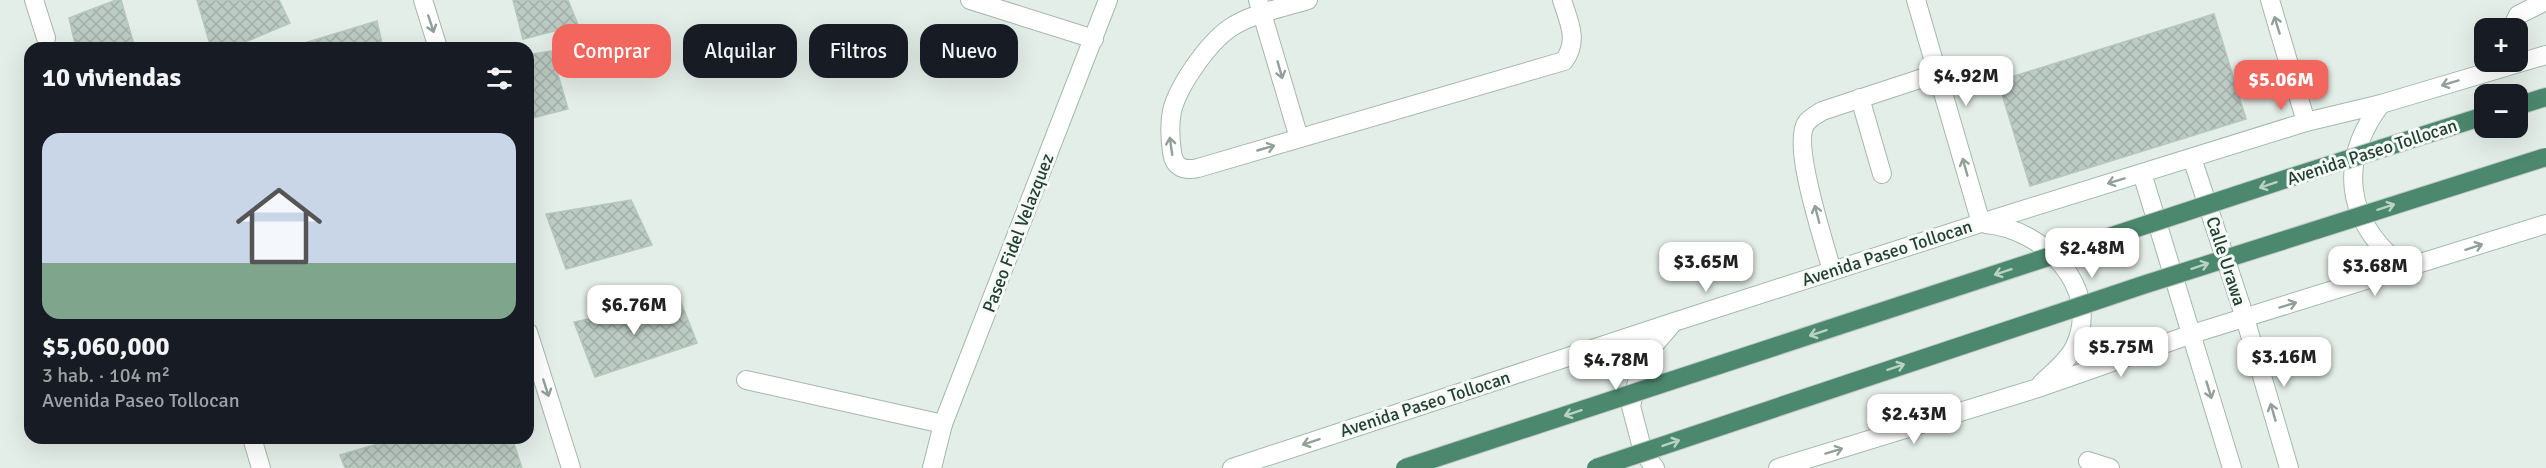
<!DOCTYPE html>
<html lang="es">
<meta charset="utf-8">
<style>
:root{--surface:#171b24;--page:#242831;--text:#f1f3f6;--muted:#9ea1a6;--accent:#f3665d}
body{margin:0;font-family:Signika,sans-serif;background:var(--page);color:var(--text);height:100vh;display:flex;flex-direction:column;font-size:22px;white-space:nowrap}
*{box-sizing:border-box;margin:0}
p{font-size:20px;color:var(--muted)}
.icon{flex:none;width:33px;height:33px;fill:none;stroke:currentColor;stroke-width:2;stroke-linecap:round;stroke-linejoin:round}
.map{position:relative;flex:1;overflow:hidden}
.drawer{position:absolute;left:24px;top:42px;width:510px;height:402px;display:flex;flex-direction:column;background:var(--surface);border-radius:18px;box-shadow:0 6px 24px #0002}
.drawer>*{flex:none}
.guide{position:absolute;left:552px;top:24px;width:570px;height:54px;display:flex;gap:12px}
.tools{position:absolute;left:2474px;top:18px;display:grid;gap:12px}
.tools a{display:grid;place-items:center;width:54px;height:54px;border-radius:12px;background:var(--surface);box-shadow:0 6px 24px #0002;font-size:30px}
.price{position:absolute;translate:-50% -51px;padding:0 14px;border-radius:12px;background:#fff;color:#222;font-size:20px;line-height:39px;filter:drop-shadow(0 2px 3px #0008)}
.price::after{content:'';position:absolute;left:50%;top:36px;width:18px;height:14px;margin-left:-9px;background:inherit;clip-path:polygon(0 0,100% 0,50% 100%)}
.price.current{background:var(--accent);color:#fff}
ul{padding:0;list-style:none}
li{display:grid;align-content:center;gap:12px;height:318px;padding:0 18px}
li span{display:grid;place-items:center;height:186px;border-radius:18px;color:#555}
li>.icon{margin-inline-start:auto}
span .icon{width:108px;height:108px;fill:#fffc;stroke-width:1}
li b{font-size:26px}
h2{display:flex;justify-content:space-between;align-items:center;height:72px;padding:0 18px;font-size:26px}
.pill{padding:0 21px;border-radius:18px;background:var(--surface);box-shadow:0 6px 24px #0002;font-size:21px;line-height:54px}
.pill.current{background:var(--accent);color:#fff}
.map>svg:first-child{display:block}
.building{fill:url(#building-cross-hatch);stroke:#b6c7bd;stroke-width:1.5}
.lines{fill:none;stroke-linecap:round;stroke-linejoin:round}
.service-casing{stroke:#a6b6ae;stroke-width:20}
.minor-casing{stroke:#a6b6ae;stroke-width:20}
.secondary-casing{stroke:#a2b9ad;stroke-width:20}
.trunk-casing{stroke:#c1cac6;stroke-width:20}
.service{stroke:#fff;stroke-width:18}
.minor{stroke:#fff;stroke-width:18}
.secondary{stroke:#fff;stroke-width:18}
.trunk{stroke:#4b886e;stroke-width:18}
.trunk-bridge-casing{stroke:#c1cac6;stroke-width:20;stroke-linecap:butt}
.trunk-bridge{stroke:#4b886e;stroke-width:18}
.oneway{stroke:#91a099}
.oneway2{stroke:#bad2c6}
.labels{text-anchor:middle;stroke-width:6;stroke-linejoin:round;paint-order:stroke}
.street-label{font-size:18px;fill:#234033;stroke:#f5faf6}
</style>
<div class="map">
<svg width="2546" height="468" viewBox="0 0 2546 468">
<defs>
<pattern id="building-cross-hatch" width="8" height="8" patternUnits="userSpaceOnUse" patternTransform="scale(1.5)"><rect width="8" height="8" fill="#bccbc3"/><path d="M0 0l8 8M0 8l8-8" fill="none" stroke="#a1afa8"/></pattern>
</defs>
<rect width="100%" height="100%" fill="#e4eee8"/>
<g class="building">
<path d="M116,0h5l14,48h-59l-7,-30z"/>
<path d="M197,0h82l11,23 -59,25h-20z"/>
<path d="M513,0h55l10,25 -55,14z"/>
<path d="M2214,14l32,105 -216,67 -32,-105z"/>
<path d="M377,21l6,27h-95z"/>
<path d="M551,51l17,58 -40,10v-64z"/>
<path d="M631,200l21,45 -86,24 -20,-55z"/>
<path d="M680,300l17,43 -102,34 -21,-55z"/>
<path d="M398,438h114l10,30h-177l-5,-13z"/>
</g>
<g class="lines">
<defs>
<g id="service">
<path d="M34,0l12,38"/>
<path d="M970,0l124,39"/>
<path d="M1258,0l41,138"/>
<path d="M1308,0c-25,8 -56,13 -78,28 -22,15 -52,58 -58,83 -3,15 -2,27 0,41 2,16 12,19 26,16l366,-107c15,-20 5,-39 -2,-61"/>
<path d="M2512,28l6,-13 28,-14"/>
<path d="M1860,98l22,76"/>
<path d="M1832,271c-7,-27 -42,-129 -25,-149 3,-4 11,-8 15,-11l116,-38"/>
<path d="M746,380l197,44"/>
<path d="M252,438l9,30"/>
<path d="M2088,461l22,7"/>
</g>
<g id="minor">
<path d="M423,0l15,48"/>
<path d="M1916,0l65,223"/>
<path d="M2270,0l36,122"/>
<path d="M528,332l43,136"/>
</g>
<g id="secondary">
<path d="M2381,104c-43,57 -36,117 20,161l14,-2"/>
<path d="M2192,158l53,160 44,150"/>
<path d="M2142,173l90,295"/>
<path d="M1986,224c57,5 116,63 89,122 -6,14 -23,27 -34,38"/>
<path d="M932,468l11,-44 165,-424"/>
<path d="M1232,468l442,-146 307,-99 325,-101 75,-18 165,-49"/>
<path d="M1655,468l-12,-16 -12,-46 12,-48 30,-35"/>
<path d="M1778,468l260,-80 154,-54 354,-110"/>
</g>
<path id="trunk" d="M2517,106l29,-9"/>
</defs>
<use href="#service" class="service-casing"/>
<use href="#minor" class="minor-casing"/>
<use href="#secondary" class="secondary-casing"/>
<use href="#trunk" class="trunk-casing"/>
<use href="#service" class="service"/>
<use href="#minor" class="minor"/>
<use href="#secondary" class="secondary"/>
<use href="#trunk" class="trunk"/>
<defs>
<g id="trunk-bridge">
<path d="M1405,468l890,-292 189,-60"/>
<path d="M1596,468l547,-183 403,-128"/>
</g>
</defs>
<use href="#trunk-bridge" class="trunk-bridge-casing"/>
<use href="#trunk-bridge" class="trunk-bridge"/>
</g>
<defs><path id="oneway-shaft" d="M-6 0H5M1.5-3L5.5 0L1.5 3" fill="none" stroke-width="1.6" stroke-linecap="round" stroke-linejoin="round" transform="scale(1.5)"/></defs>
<g class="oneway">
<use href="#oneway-shaft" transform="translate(431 24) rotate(72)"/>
<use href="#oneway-shaft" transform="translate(2277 25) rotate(-107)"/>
<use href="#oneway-shaft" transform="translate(1280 70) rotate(74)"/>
<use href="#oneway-shaft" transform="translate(2450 83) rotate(163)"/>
<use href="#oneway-shaft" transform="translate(1171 146) rotate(-98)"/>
<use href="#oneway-shaft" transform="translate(1266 148) rotate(-16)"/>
<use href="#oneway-shaft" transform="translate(1965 167) rotate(-106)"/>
<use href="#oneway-shaft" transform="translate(2116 181) rotate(163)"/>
<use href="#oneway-shaft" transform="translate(1817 214) rotate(-105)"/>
<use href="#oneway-shaft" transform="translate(2474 247) rotate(-18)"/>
<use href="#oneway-shaft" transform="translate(2288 305) rotate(-17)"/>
<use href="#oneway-shaft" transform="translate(546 388) rotate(72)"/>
<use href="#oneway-shaft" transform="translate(2209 390) rotate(73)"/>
<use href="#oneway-shaft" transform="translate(2273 412) rotate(-106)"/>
<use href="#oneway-shaft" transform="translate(1311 442) rotate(162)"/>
<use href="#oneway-shaft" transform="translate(1834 451) rotate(-17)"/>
</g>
<g class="oneway2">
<use href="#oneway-shaft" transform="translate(2268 185) rotate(162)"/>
<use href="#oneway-shaft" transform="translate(2386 207) rotate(-18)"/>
<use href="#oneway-shaft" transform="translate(2200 266) rotate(-18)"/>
<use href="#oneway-shaft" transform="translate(2003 272) rotate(162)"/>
<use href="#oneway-shaft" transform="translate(1818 333) rotate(162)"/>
<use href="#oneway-shaft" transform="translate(1896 367) rotate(-19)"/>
<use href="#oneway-shaft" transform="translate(1573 413) rotate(162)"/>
<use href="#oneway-shaft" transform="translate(1671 443) rotate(-19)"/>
</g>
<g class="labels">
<g class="street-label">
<text transform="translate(2372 152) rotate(-18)" y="6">Avenida Paseo Tollocan</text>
<text transform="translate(1018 233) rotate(-69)" y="6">Paseo Fidel Velazquez</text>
<text transform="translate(1887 253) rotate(-18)" y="6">Avenida Paseo Tollocan</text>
<text transform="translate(2226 261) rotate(72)" y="6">Calle Urawa</text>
<text transform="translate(1425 404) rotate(-18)" y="6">Avenida Paseo Tollocan</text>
</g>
</g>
</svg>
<div class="tools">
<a>+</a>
<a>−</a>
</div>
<b class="price" style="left:1966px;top:107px">$4.92M</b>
<b class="price current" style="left:2281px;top:111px">$5.06M</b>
<b class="price" style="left:2092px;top:279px">$2.48M</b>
<b class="price" style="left:1706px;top:293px">$3.65M</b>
<b class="price" style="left:2375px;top:297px">$3.68M</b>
<b class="price" style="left:634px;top:336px">$6.76M</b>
<b class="price" style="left:2121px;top:378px">$5.75M</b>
<b class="price" style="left:2284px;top:388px">$3.16M</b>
<b class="price" style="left:1616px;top:391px">$4.78M</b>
<b class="price" style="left:1914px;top:445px">$2.43M</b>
<div class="guide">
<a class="pill current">Comprar</a>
<a class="pill">Alquilar</a>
<a class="pill">Filtros</a>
<a class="pill">Nuevo</a>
</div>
<section class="drawer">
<h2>10 viviendas<svg class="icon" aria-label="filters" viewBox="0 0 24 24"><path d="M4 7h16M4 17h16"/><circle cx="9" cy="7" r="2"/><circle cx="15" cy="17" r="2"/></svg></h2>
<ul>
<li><span style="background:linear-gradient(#c9d6e8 70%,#7fa58c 0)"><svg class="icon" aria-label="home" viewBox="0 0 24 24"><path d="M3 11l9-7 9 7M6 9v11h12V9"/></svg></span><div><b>$5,060,000</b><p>3 hab. · 104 m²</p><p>Avenida Paseo Tollocan</p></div></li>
</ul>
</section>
</div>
